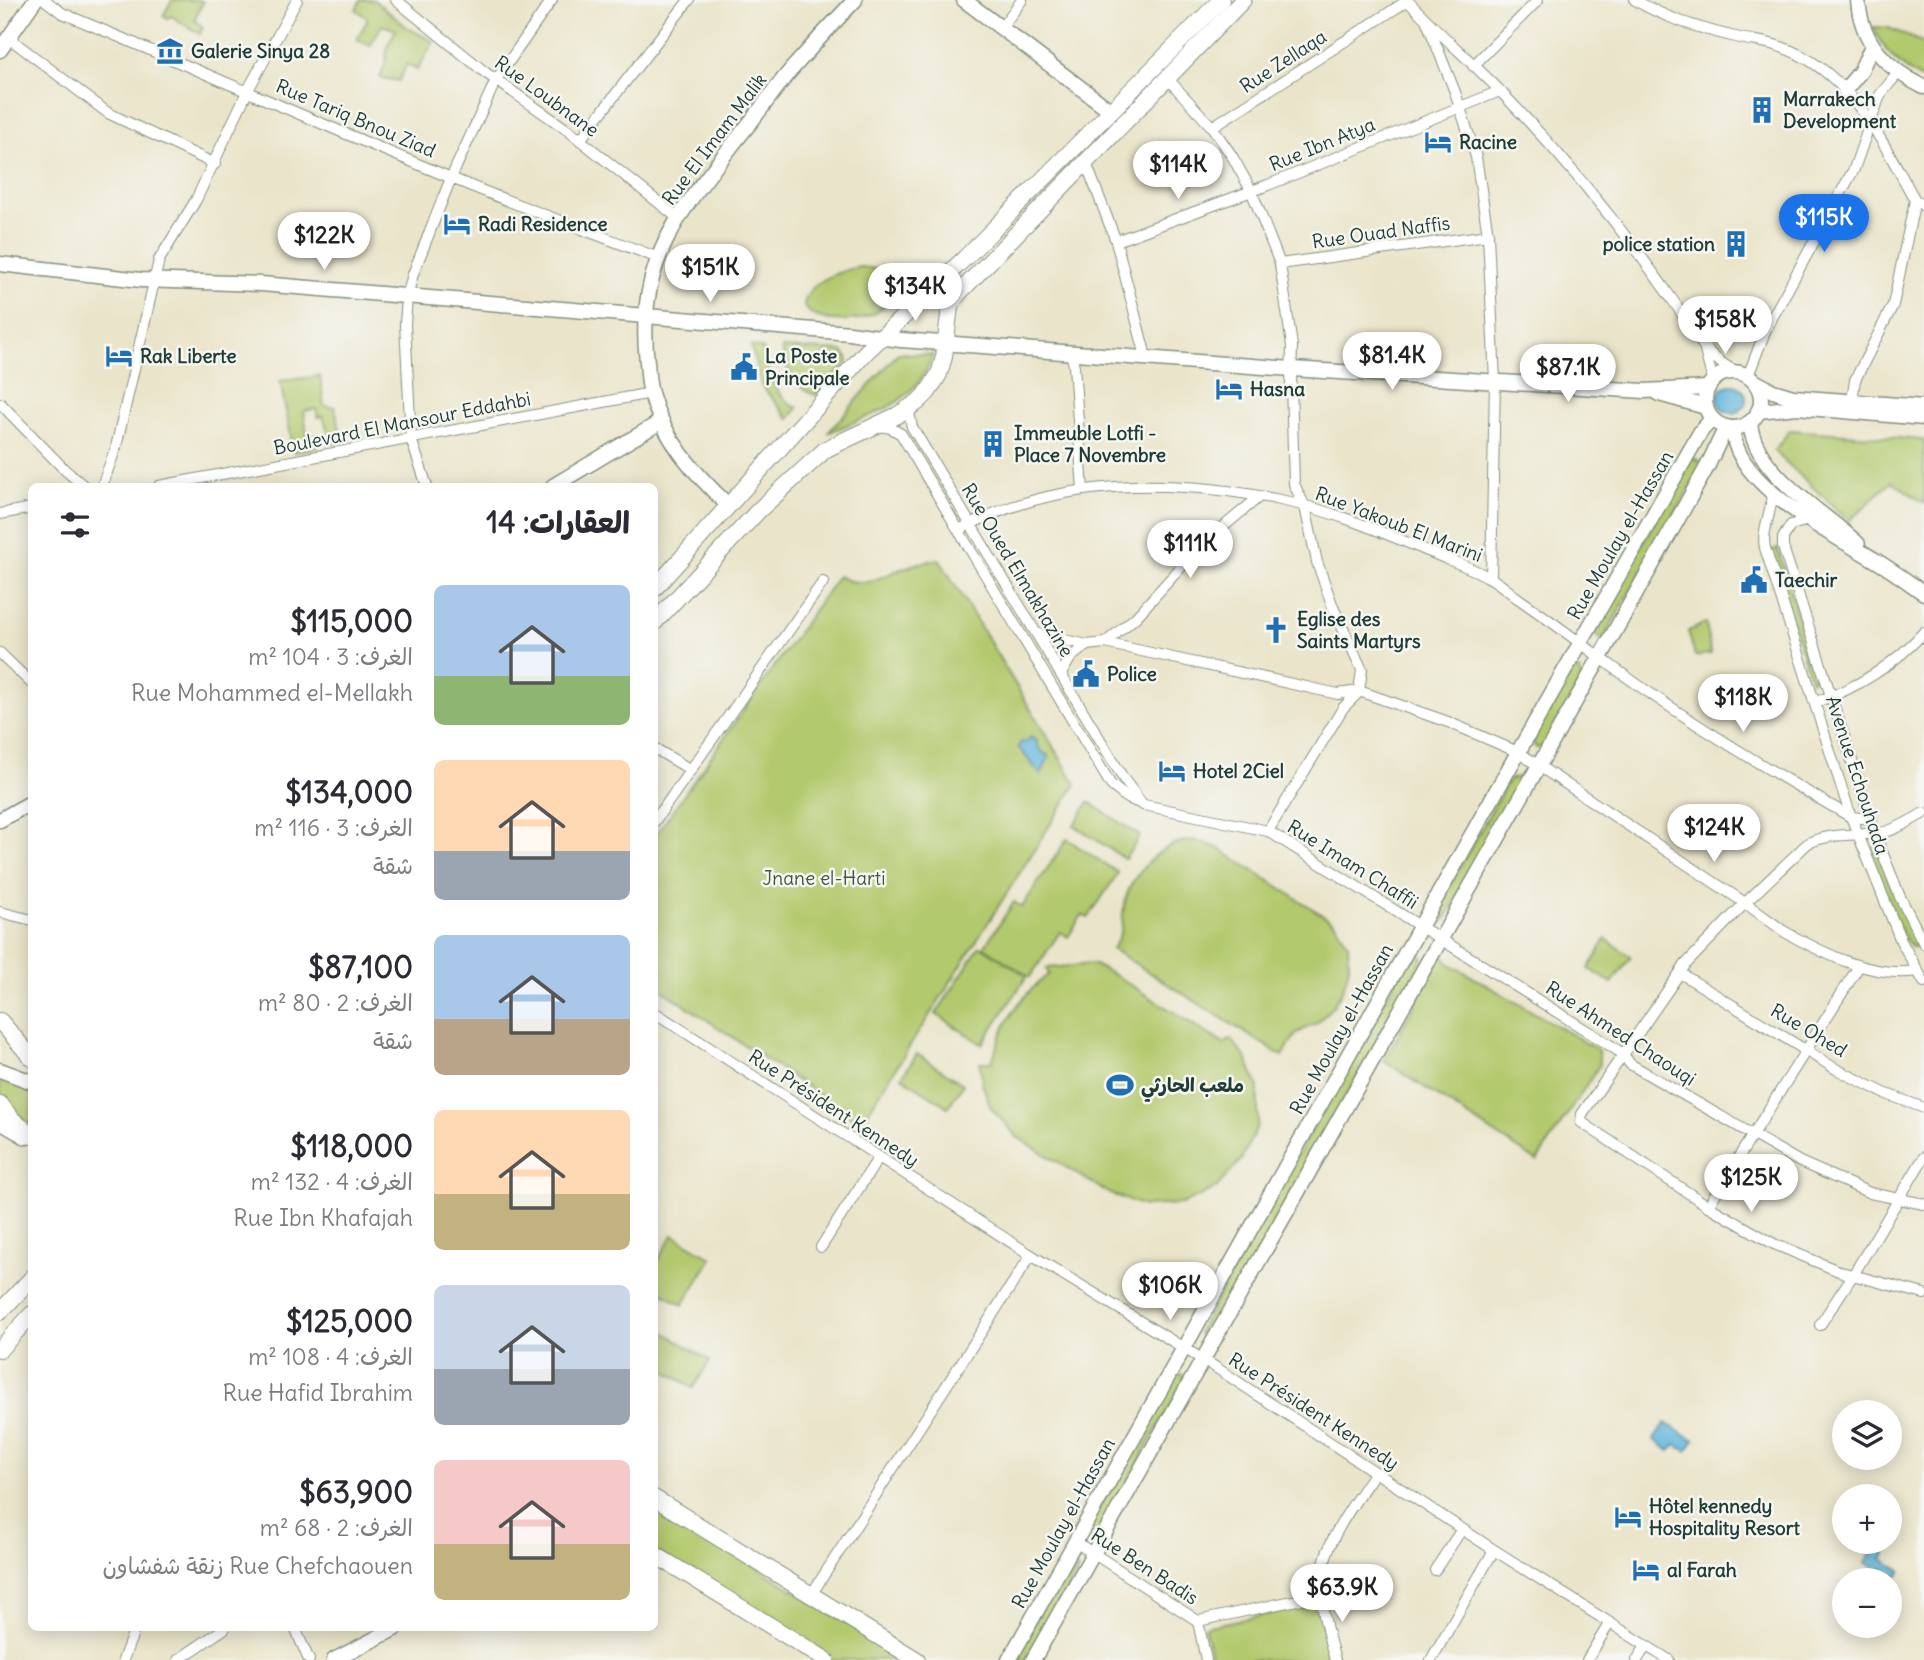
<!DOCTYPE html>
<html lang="ar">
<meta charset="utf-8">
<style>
:root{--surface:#fff;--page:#f7f7f7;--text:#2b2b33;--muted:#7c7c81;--accent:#1a73e8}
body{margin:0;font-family:Delius,"Playpen Sans Arabic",sans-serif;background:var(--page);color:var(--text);direction:rtl;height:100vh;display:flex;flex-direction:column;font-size:26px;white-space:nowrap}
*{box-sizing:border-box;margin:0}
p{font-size:23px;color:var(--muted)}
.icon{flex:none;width:38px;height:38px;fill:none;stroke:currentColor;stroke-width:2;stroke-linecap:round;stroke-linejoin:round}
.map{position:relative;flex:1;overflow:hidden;direction:ltr}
.panel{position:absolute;left:28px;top:483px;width:630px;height:1148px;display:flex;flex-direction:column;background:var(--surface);border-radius:10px;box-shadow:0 4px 18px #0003;direction:rtl}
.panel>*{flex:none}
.tools{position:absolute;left:1832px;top:1400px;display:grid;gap:14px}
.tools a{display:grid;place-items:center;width:70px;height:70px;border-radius:50%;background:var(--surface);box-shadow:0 4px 18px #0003;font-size:35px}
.price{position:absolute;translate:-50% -60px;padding:0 16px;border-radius:24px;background:#fff;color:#222;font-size:23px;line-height:46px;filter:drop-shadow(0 2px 4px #0008)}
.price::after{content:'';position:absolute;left:50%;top:42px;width:21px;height:16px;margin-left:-10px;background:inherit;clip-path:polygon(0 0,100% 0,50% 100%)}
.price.active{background:var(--accent);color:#fff}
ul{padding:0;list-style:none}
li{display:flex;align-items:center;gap:21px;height:175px;padding:0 28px}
li span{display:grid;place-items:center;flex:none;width:196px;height:140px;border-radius:10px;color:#555}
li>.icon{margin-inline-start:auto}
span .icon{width:84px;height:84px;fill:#fffc;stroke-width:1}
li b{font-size:30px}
h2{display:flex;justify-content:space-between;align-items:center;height:84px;padding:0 28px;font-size:30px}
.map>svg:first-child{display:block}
.green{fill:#b3c96d;stroke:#698350;stroke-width:2}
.water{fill:#60b5dc;stroke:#407988;stroke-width:2}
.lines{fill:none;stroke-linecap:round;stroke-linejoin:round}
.street-casing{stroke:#84917f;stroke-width:12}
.secondary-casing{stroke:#84917f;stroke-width:17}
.primary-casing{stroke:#84917f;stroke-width:18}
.street{stroke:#fff;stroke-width:10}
.secondary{stroke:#fff;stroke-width:14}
.primary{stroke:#fff;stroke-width:16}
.labels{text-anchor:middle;stroke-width:5;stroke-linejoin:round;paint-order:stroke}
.poi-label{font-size:19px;font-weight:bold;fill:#1f3d34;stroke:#f6f6f2;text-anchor:start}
.street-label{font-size:19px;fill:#1f3d34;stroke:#f6f6f2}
.park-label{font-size:19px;fill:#3d593f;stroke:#f6f6f2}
</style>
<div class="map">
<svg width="1924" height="1660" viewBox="0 0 1924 1660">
<rect width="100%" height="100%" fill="#f6f6f2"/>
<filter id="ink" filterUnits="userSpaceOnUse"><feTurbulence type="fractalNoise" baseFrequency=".0143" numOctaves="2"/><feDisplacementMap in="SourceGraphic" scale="14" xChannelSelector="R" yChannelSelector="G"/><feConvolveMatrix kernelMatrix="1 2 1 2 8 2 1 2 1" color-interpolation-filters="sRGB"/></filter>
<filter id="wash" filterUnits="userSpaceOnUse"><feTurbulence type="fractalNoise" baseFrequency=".00686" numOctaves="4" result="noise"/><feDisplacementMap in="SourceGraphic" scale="28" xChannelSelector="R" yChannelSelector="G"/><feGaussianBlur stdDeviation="1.57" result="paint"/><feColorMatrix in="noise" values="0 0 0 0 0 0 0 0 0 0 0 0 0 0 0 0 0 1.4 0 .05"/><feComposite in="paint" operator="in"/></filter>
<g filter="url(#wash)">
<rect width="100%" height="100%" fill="#eae5ca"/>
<g class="green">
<path d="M172,0h27l4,2 -9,18 9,7 -3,7 -29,-18 -3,2 -5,-2z"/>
<path d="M361,0h13l34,28 26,14 -17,28 -10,-6 -8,17 -19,-3 6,-17 1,-15 9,-16 -14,-5 -12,21 -13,-7 11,-20 -12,-10z"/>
<path d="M1873,27l16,1 35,15v37c-23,-12 -41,-29 -51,-53z"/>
<path d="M861,267l21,3 12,5 -6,11 4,3 12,-16 7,9c-27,25 -38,41 -77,38 -14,-1 -20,-3 -30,-13 1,-25 37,-37 57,-40z"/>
<path d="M751,346l12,3c6,22 11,50 35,59l-9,11 -28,-34z"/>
<path d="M782,348l60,3 5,6 1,5 -32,33c-21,-6 -31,-27 -34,-47z"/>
<path d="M898,353l35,2c-18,51 -60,58 -105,78z"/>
<path d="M320,376l4,30 11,1 8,38 -11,-2 -9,-27 -5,1 -2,-8 -12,2 3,25 7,-1 4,12 -24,5 -14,-71z"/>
<path d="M1790,430l134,10v63l-32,-22 -43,40 -75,-70z"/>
<path d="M1691,457l13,6 -101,176 -6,-2 -4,-5z"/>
<path d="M1778,549l37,127 -4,5 -41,-130z"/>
<path d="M939,559l137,225 -215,339 -206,-138v-149l183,-260c28,15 42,0 69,-9 10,-4 22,-5 32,-8z"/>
<path d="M1706,623l5,31 -16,2 -7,-25z"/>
<path d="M1579,670l3,8 -39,69 -7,1 -4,-7 38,-70z"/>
<path d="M1519,777l3,8 -78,136 -8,1 -3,-7 76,-136z"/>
<path d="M1089,802l51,34 -15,23 -51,-34z"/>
<path d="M1067,839l51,34 -30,45 -6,-3 -14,22 -8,-5 -30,45 -46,-30 30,-45 8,5z"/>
<path d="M1192,840l24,7 119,76 13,21 1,23 -6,22 -10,17 -16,17 -20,10 -15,23 -170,-107c14,-21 8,-25 13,-48 5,-21 25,-45 45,-55 6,-4 15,-4 22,-6z"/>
<path d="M1872,847l3,2 42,92 -2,6h-4c-19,-29 -30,-66 -42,-98z"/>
<path d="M1606,939l25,18 -19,26 -23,-14z"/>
<path d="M980,946l47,30 -45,68 -46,-30z"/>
<path d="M1419,952l4,7 -213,380h-8l-4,-7 213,-379z"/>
<path d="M1442,954l7,9 149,87 2,14 -63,97 -153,-100z"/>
<path d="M1093,964l25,13 106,67 7,-5 15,19 12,28v39l-17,35 -25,28 -34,16 -37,2 -35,-12 -93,-57 -26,-29 -9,-25 -2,-21h12c11,-39 25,-63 57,-88l-3,-6z"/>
<path d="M917,1054l46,30 -15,23 -46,-30z"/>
<path d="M0,1077l31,14v35l-30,-29z"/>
<path d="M673,1235l39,23 -29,47 -28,-17v-23z"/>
<path d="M655,1326l55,35 -17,27 -38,-24z"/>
<path d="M1176,1374h6l3,6 -87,152h-6l-3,-6z"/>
<path d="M654,1503l251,157h-75l-175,-109z"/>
<path d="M1071,1565l5,2 2,4 -50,89h-15l55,-94z"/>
<path d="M1318,1604l15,56h-121l-8,-33z"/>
</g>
<g class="water">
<circle cx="1732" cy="399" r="14"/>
<path d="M1031,737l5,3c2,9 5,12 13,16l-8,19 -23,-28 3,-5h5z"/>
<path d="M1665,1423l30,17 -8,11 -11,-6 -6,6 -16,-11z"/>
<path d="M1876,1546l10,6 -4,7 19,12 -11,17v-8h-7l5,-9 -6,-3 -2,3 -15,-9z"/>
</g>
</g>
<g filter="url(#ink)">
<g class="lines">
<defs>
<g id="street">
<path d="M45,0l17,13c130,54 258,111 387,164 69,29 140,54 209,81"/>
<path d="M396,0l90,73 83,58 109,87"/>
<path d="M1407,0c30,32 64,61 95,93 61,63 116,130 167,202 24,32 31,60 70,78"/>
<path d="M1635,0c31,19 69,30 105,38 13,3 28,4 41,9 69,23 101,95 134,153l9,6"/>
<path d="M1427,22l28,70 21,65 12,78 7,146 -4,197"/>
<path d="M1001,28l21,-28"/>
<path d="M9,38l99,75 107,51"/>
<path d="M1473,66l65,-66"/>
<path d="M1168,79l44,48 20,29 19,34 29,74 12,82 -1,38 3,100 11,23 12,55 16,45 29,63 -3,21"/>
<path d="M1212,127l195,-126"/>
<path d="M580,140l109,-140"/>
<path d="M1086,163l30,78 30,116"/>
<path d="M1116,241l152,-56 232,-94"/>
<path d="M1280,264l208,-29"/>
<path d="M1705,351l8,30"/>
<path d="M1071,352l3,14 9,124"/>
<path d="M1748,376l18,-47 88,-160 26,-74 18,-22"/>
<path d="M1852,401l3,-21 38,-75 22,-105"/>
<path d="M0,403l65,67 19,16"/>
<path d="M908,408l4,19 213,354 18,24"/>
<path d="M879,426l12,2 10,6 210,351 16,13 17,7 124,26 340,213 15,10 7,10 170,98 70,31 54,11"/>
<path d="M102,486l14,-39 43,-187 37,-60 52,-110 49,-90"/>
<path d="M159,486l492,-93"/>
<path d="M427,486l-16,-47 -6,-115 2,-27 6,-23 38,-96 45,-98 56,-80"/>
<path d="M1772,491c1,20 -11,38 -7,57l86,269 50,124 23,41"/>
<path d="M0,514l32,-6"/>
<path d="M1809,520l-18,5 -8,13v9l94,292 23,58 24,47"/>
<path d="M959,530c97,-53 215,-52 321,-30 51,10 102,32 150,52 19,8 40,15 58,25 11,5 21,15 31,22 32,22 63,45 94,68 75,55 157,104 238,150l21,2"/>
<path d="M1037,634l50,11 18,-2 233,51 21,-3 89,31 70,30 227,151 40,29c40,22 86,46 132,39"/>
<path d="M1105,643l31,-26 63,-70 60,-50"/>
<path d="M0,653l32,31"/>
<path d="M1061,674l10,-17 16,-12"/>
<path d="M1816,702c41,-14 79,-38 108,-70"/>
<path d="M654,748l37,22"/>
<path d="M1924,813c-13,7 -31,19 -45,20 -26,3 -45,-1 -71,10l-63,60 -59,61 -104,150 -1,8 127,84 66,38 67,28 83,22"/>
<path d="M654,822l169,-240"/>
<path d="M1268,831l75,-123 16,-16"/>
<path d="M0,912l32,8"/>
<path d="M1680,973l156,96 48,24 40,15"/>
<path d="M654,1012l377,243 184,112 279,183 175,110"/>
<path d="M1708,1206l151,-240"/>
<path d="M821,1247l58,-90"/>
<path d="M1820,1325l33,-50 71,-118"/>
<path d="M1074,1541l124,80 123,-26"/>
<path d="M1435,1570l27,-41"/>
<path d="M811,1595l220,-340"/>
<path d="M1198,1621l8,39"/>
<path d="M295,1628l14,32"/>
<path d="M123,1660l12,-32"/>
<path d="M178,1660l47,-32"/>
<path d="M1335,1660c-6,-21 -12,-43 -14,-65 -5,-44 31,-88 54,-123"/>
<path d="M1431,1660l63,-110"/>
<path d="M1587,1660l22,-36"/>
<path d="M1637,1660l9,-14"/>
</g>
<g id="secondary">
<path d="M964,0l146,110"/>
<path d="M1858,0c3,43 29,69 66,87"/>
<path d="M0,50l35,-50"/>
<path d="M1845,90l15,-18 12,-26"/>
<path d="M0,264l141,16 120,4 589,49 51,7 391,29 352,22 64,-3"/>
<circle cx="1733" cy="400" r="28"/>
<path d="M1754,381l19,10 20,6 131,10"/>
<path d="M1659,394l47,13"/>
<path d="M1758,411l39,-4 127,11"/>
<path d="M1750,422c3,50 74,90 108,122"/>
<path d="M1733,428c-1,56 100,106 142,132 17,10 33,22 49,33"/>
<path d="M553,486l109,-65"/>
<path d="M729,506c-33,-31 -66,-67 -78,-113 -3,-10 -3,-21 -4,-31 -12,-102 35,-153 94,-228 17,-20 32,-43 49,-63 21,-24 43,-48 65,-71"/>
<path d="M0,820l32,-18"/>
<path d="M0,1070l32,12"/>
<path d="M0,1122l26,15"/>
<path d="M334,1660l62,-32"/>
<path d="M1009,1660l503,-897 189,-332 11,-12"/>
<path d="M1033,1660l569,-1006 105,-187 19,-40"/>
</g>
<g id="primary">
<path d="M654,589l212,-237 99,-94 256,-258"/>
<path d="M654,623l105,-113 67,-61 70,-33 22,-14 10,-10 11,-18 5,-17 6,-51 9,-13 284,-293"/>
<path d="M0,1021l32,37"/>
<path d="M0,1104l12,15 20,17"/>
<path d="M0,1312l32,-34"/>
<path d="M0,1349l32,-35"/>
<path d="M654,1498l263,162"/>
<path d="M654,1554l172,106"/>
</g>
</defs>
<use href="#street" class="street-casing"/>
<use href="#secondary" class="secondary-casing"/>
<use href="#primary" class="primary-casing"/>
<use href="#street" class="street"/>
<use href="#secondary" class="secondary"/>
<use href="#primary" class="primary"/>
</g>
</g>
<defs>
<symbol id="museum-bare" viewBox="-9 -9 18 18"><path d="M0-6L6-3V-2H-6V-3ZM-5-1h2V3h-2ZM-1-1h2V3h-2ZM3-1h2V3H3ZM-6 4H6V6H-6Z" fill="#1f6fb2" stroke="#f6f6f2" stroke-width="2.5" paint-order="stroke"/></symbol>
<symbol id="building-bare" viewBox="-9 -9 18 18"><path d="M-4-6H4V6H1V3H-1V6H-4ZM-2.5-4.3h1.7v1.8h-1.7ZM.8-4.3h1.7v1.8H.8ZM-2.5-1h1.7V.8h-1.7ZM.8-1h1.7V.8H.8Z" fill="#1f6fb2" stroke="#f6f6f2" stroke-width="2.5" paint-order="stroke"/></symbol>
<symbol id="hotel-bare" viewBox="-9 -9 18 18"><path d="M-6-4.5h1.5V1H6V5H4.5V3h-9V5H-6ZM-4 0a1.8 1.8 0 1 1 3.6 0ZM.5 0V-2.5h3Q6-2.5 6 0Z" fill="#1f6fb2" stroke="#f6f6f2" stroke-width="2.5" paint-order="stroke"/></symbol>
<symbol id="civic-bare" viewBox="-9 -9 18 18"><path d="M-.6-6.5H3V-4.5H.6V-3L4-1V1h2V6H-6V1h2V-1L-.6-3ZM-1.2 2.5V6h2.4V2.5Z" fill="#1f6fb2" stroke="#f6f6f2" stroke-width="2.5" paint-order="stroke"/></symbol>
<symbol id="church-bare" viewBox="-9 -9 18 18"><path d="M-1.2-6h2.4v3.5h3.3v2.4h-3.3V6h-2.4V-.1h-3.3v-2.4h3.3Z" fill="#1f6fb2" stroke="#f6f6f2" stroke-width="2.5" paint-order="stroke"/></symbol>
<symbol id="stadium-bare" viewBox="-9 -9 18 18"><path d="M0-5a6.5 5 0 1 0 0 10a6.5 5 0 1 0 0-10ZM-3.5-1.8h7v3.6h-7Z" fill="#1f6fb2" stroke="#f6f6f2" stroke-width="2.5" paint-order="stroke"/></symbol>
</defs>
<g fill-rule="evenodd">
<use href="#museum-bare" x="151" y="32" width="38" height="38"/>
<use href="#building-bare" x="1743" y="91" width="38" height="38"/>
<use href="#hotel-bare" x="1419" y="123" width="38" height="38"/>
<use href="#hotel-bare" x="438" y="205" width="38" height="38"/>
<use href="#building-bare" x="1717" y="225" width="38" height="38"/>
<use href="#hotel-bare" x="100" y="337" width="38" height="38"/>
<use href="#civic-bare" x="725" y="348" width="38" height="38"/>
<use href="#hotel-bare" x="1210" y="370" width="38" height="38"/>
<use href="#building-bare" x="974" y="425" width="38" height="38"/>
<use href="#civic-bare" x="1735" y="561" width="38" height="38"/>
<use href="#church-bare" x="1257" y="611" width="38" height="38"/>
<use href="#civic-bare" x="1067" y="655" width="38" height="38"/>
<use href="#hotel-bare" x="1153" y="752" width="38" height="38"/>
<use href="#stadium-bare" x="1101" y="1066" width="38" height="38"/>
<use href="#hotel-bare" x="1609" y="1498" width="38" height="38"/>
<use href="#hotel-bare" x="1627" y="1551" width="38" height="38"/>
</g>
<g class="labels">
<g class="poi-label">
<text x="191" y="58">Galerie Sinya 28</text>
<text x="1783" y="106">Marrakech<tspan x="1783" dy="22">Development</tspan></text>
<text x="1459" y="149">Racine</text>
<text x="478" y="231">Radi Residence</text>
<text x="1715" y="251" text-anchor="end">police station</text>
<text x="140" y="363">Rak Liberte</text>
<text x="765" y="363">La Poste<tspan x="765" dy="22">Principale</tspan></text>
<text x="1250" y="396">Hasna</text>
<text x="1014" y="440">Immeuble Lotfi -<tspan x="1014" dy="22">Place 7 Novembre</tspan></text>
<text x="1775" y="587">Taechir</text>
<text x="1297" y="626">Eglise des<tspan x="1297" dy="22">Saints Martyrs</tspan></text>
<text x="1107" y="681">Police</text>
<text x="1193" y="778">Hotel 2Ciel</text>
<text x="1141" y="1092">ملعب الحارثي</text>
<text x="1649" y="1513">Hôtel kennedy<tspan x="1649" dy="22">Hospitality Resort</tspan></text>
<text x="1667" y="1577">al Farah</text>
</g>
<g class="street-label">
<text transform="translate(1283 61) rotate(-33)" y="7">Rue Zellaqa</text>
<text transform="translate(547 96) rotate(36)" y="7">Rue Loubnane</text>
<text transform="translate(356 118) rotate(23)" y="7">Rue Tariq Bnou Ziad</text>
<text transform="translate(714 139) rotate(-53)" y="7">Rue El Imam Malik</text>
<text transform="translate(1322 144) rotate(-22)" y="7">Rue Ibn Atya</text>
<text transform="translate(1381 232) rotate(-8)" y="7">Rue Ouad Naffis</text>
<text transform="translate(402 423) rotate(-11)" y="7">Boulevard El Mansour Eddahbi</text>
<text transform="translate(1399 524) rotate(21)" y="7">Rue Yakoub El Marini</text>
<text transform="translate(1620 535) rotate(-60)" y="7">Rue Moulay el-Hassan</text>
<text transform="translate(1018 570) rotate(59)" y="7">Rue Oued Elmakhazine</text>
<text transform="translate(1858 775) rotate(72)" y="7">Avenue Echouhada</text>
<text transform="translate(1353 864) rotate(32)" y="7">Rue Imam Chaffii</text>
<text transform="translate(1341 1029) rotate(-61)" y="7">Rue Moulay el-Hassan</text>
<text transform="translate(1809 1030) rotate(31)" y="7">Rue Ohed</text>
<text transform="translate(1621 1033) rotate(33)" y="7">Rue Ahmed Chaouqi</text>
<text transform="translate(834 1108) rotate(33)" y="7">Rue Président Kennedy</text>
<text transform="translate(1314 1411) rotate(33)" y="7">Rue Président Kennedy</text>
<text transform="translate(1063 1523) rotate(-61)" y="7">Rue Moulay el-Hassan</text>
<text transform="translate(1145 1566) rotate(33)" y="7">Rue Ben Badis</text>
</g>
<g class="park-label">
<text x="824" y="885">Jnane el-Harti</text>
</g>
</g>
</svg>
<div class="tools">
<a><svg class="icon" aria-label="layers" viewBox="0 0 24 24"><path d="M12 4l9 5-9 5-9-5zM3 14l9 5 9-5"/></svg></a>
<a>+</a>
<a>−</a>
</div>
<b class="price" style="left:1178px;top:201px">$114K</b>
<b class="price active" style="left:1824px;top:254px">$115K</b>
<b class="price" style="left:324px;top:272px">$122K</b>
<b class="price" style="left:710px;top:304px">$151K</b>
<b class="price" style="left:915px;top:323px">$134K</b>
<b class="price" style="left:1725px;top:356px">$158K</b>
<b class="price" style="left:1392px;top:392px">$81.4K</b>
<b class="price" style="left:1568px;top:404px">$87.1K</b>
<b class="price" style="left:1190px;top:580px">$111K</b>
<b class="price" style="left:1743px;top:734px">$118K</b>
<b class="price" style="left:1714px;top:864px">$124K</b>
<b class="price" style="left:1751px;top:1214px">$125K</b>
<b class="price" style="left:1170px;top:1322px">$106K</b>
<b class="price" style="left:1342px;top:1624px">$63.9K</b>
<section class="panel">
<h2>العقارات: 14<svg class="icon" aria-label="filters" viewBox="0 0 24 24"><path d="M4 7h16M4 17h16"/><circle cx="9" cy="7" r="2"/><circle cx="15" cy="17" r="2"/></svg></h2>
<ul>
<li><span style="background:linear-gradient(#a9c7e8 65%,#8fb573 0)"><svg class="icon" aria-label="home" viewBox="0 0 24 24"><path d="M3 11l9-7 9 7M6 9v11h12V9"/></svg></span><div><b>$115,000</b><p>الغرف: 3 · 104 m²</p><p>Rue Mohammed el-Mellakh</p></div></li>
<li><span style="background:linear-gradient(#ffd9b3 65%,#9aa5b1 0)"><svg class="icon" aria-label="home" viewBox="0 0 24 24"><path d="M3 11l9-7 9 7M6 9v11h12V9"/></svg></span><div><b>$134,000</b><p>الغرف: 3 · 116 m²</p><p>شقة</p></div></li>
<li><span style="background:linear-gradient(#a9c7e8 60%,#b9a48a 0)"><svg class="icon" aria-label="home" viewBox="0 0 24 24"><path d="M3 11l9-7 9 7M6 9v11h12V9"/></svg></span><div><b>$87,100</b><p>الغرف: 2 · 80 m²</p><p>شقة</p></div></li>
<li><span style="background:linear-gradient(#ffd9b3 60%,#c2b280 0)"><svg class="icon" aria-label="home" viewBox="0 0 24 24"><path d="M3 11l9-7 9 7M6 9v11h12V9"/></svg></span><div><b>$118,000</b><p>الغرف: 4 · 132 m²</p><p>Rue Ibn Khafajah</p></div></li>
<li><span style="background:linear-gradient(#c9d6e8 60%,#9aa5b1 0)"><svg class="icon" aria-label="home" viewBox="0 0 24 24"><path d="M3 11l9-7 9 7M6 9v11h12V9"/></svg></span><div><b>$125,000</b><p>الغرف: 4 · 108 m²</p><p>Rue Hafid Ibrahim</p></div></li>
<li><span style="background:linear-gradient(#f6c9c9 60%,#c2b280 0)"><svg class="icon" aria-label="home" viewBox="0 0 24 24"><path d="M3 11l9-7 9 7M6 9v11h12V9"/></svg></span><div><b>$63,900</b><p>الغرف: 2 · 68 m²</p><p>Rue Chefchaouen زنقة شفشاون</p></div></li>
</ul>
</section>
</div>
